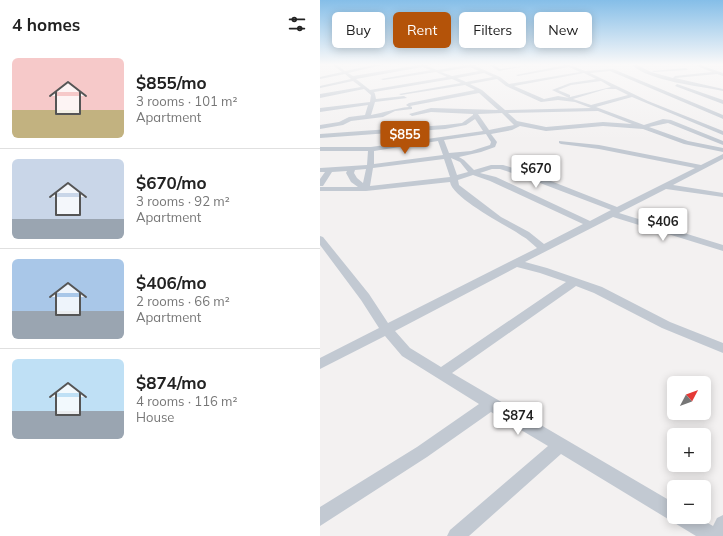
<!DOCTYPE html>
<meta charset="utf-8">
<style>
:root{--surface:#fff;--page:#f6f6f6;--text:#222;--muted:#767676;--line:#e0e0e0;--accent:#b45309}
body{margin:0;font-family:Mulish,sans-serif;background:var(--page);color:var(--text);height:100vh;display:flex;flex-direction:column;font-size:15px;white-space:nowrap}
*{box-sizing:border-box;margin:0}
p{font-size:13px;color:var(--muted)}
.icon{flex:none;width:22px;height:22px;fill:none;stroke:currentColor;stroke-width:2;stroke-linecap:round;stroke-linejoin:round}
.map{position:relative;flex:1;overflow:hidden}
.side{display:flex;flex-direction:column;background:var(--surface);width:320px}
.side>*{flex:none}
.banner{position:absolute;left:12px;top:12px;width:331px;height:36px;display:flex;gap:8px}
.needle{width:26px;rotate:49deg}
.buttons{position:absolute;left:347px;top:376px;display:grid;gap:8px}
.buttons a{display:grid;place-items:center;width:44px;height:44px;border-radius:6px;background:var(--surface);box-shadow:0 2px 10px #0003;font-size:20px}
.price{position:absolute;translate:-50% -34px;padding:0 9px;border-radius:4px;background:#fff;color:#222;font-size:13px;line-height:26px;filter:drop-shadow(0 1px 2px #0008)}
.price::after{content:'';position:absolute;left:50%;top:24px;width:12px;height:9px;margin-left:-6px;background:inherit;clip-path:polygon(0 0,100% 0,50% 100%)}
.price.active{background:var(--accent);color:#fff}
ul{padding:0;list-style:none}
li{display:flex;align-items:center;gap:12px;height:100px;padding:0 12px}
li+li{border-top:1px solid var(--line)}
li span{display:grid;place-items:center;flex:none;width:112px;height:80px;border-radius:6px;color:#555}
li>.icon{margin-inline-start:auto}
span .icon{width:48px;height:48px;fill:#fffc;stroke-width:1}
li b{font-size:17px}
h2{display:flex;justify-content:space-between;align-items:center;height:48px;padding:0 12px;font-size:17px}
.pill{padding:0 14px;border-radius:6px;background:var(--surface);box-shadow:0 2px 10px #0003;font-size:14px;line-height:36px}
.pill.active{background:var(--accent);color:#fff}
main{display:flex;flex:1;min-height:0}
.map>svg:first-child{display:block}
.lines{fill:none;stroke-linecap:round;stroke-linejoin:round}
.street{fill:#c2c9d2;fill-rule:evenodd}
</style>
<main>
<section class="side">
<h2>4 homes<svg class="icon" aria-label="filters" viewBox="0 0 24 24"><path d="M4 7h16M4 17h16"/><circle cx="9" cy="7" r="2"/><circle cx="15" cy="17" r="2"/></svg></h2>
<ul>
<li><span style="background:linear-gradient(#f6c9c9 65%,#c2b280 0)"><svg class="icon" aria-label="home" viewBox="0 0 24 24"><path d="M3 11l9-7 9 7M6 9v11h12V9"/></svg></span><div><b>$855/mo</b><p>3 rooms · 101 m²</p><p>Apartment</p></div></li>
<li><span style="background:linear-gradient(#c9d6e8 75%,#9aa5b1 0)"><svg class="icon" aria-label="home" viewBox="0 0 24 24"><path d="M3 11l9-7 9 7M6 9v11h12V9"/></svg></span><div><b>$670/mo</b><p>3 rooms · 92 m²</p><p>Apartment</p></div></li>
<li><span style="background:linear-gradient(#a9c7e8 65%,#9aa5b1 0)"><svg class="icon" aria-label="home" viewBox="0 0 24 24"><path d="M3 11l9-7 9 7M6 9v11h12V9"/></svg></span><div><b>$406/mo</b><p>2 rooms · 66 m²</p><p>Apartment</p></div></li>
<li><span style="background:linear-gradient(#bfe0f5 65%,#9aa5b1 0)"><svg class="icon" aria-label="home" viewBox="0 0 24 24"><path d="M3 11l9-7 9 7M6 9v11h12V9"/></svg></span><div><b>$874/mo</b><p>4 rooms · 116 m²</p><p>House</p></div></li>
</ul>
</section>
<div class="map">
<svg width="403" height="536" viewBox="0 0 403 536">
<rect width="100%" height="100%" fill="#f3f1f1"/>
<g class="lines">
<g class="street">
<path d="M13,65h4l8,6 29,-6h8l-34,8 5,3 66,-11h9l-1,1 10,4 30,-5h11l-3,1 25,11 9,7 71,-12 -11,-5 -51,9 -2,-1 49,-10h5l15,6 28,-2 110,46v4l-2,-1 -111,-47 -20,2 58,28 75,30v4l-91,-38 -36,10 48,18 19,-6 8,1 52,21v4l-55,-22 -19,4 39,14 35,7v4l-39,-8 -41,-15 -40,-3 -57,5 -26,-5 -8,4 -21,4 6,8 -2,5 -14,5 -22,5 5,3 10,10 17,-5h12l30,9 84,33 78,-39 -96,-19 -38,-5 -2,-1v-2l40,4 102,20 22,-11v5l-50,26 50,8v4l-57,-8 -47,24 104,32v6l-110,-34 -88,45 22,6 55,19 68,35 53,21v10l-61,-25 -68,-35 -18,-7 -124,87 222,130v14h23l16,9 4,-8 6,-3v21h-27l-135,-82 -92,82h-22l3,-6 98,-84 -57,-34 -64,45 -107,69v-19l97,-60 62,-43 -77,-48 -17,-20 -65,33v-11l59,-30 -18,-28 -41,-55v-9l3,1 46,57 19,29 149,-75c-5,-4 -9,-9 -15,-12 -14,-10 -69,-37 -72,-54l-84,9h-46v-4h38l-7,-5 -5,-9 1,-2 -15,1 -9,14h-3v-7l5,-7h-5v-4l47,-3 1,-14h-48v-4h51l112,-16 -8,-12 -9,6 -21,4 -125,9v-4l125,-9 17,-2 11,-8v-1l-42,-2 -19,4 -3,-2 22,-6 67,2 -19,-17 -69,13 2,1v2l-17,2 -12,6 -32,4 -8,4 -23,4v-4l19,-3 10,-5 16,-2 3,-10 -48,7v-4l50,-6 1,-7 -7,-6 -44,9v-4l41,-7 -8,-6 -33,7v-2l31,-7 -6,-5 -25,5v-2l22,-5zM102,67l9,3 -50,9 2,1 53,-8 11,5 -77,13 -14,-11zM150,67l9,4 -27,5 -11,-4zM164,73l9,4 -27,5 -9,-4zM264,73l12,6 -26,4 -18,7 17,8 -11,-2 -14,3 -30,-13zM132,79l9,4 -62,11 2,1 64,-10 10,5 -66,13 -3,2 3,2c-14,1 -25,6 -38,8l4,-13 32,-4 -3,-2 -28,3 -1,-5 -1,-2zM177,79l9,7 35,16 17,-2 17,2 16,6 -86,2 -23,-20 -12,-6zM281,81l10,6 -41,10v-2l-12,-5 13,-5zM286,89h10l12,6 -37,10 -18,-6zM278,111l34,13 -29,-2 -57,5 -29,-6 -9,-8zM182,113l12,12 -25,5 -11,-16zM166,134l5,8 -1,3 -19,6 -22,2 -5,-13zM118,141l5,14 -69,9v-13zM131,158l9,4 8,10 -11,3zM124,159l6,18 -80,9 3,-18zM46,169l-3,14 -6,-5 -3,-5 1,-3zM172,169h8l27,9 84,32 -21,11 -94,-44 -16,-4zM153,175l17,6 93,43 -39,20 -15,-12 -28,-15 -42,-32 -1,-5zM197,267l23,6 26,9 -125,85 -31,-19 -15,-17z"/>
<path d="M169,65h5l6,4 30,-4 -31,6z"/>
<path d="M312,65h5l14,7 22,6 2,-2 37,-4 -17,-7h5l23,8v3l-6,-2 -42,4 48,11v2c-24,-5 -74,-10 -91,-26z"/>
<path d="M366,68l2,2 -34,2 -2,-1z"/>
<path d="M357,84l46,16v4l-48,-18z"/>
</g>
</g>
<linearGradient id="sky" x2="0" y2="1"><stop stop-color="#85bee8"/><stop offset="0.46" stop-color="#faf9f9"/><stop offset="1" stop-color="#faf9f9" stop-opacity="0"/></linearGradient>
<rect width="403" height="140" fill="url(#sky)"/>
</svg>
<div class="buttons">
<a><svg class="needle" viewBox="-14 -14 28 28"><path d="M0-13l5 13h-10z" fill="#e53935"/><path d="M0 13l5-13h-10z" fill="#767676"/></svg></a>
<a>+</a>
<a>−</a>
</div>
<b class="price active" style="left:85px;top:155px">$855</b>
<b class="price" style="left:216px;top:189px">$670</b>
<b class="price" style="left:343px;top:242px">$406</b>
<b class="price" style="left:198px;top:436px">$874</b>
<div class="banner">
<a class="pill">Buy</a>
<a class="pill active">Rent</a>
<a class="pill">Filters</a>
<a class="pill">New</a>
</div>
</div>
</main>
